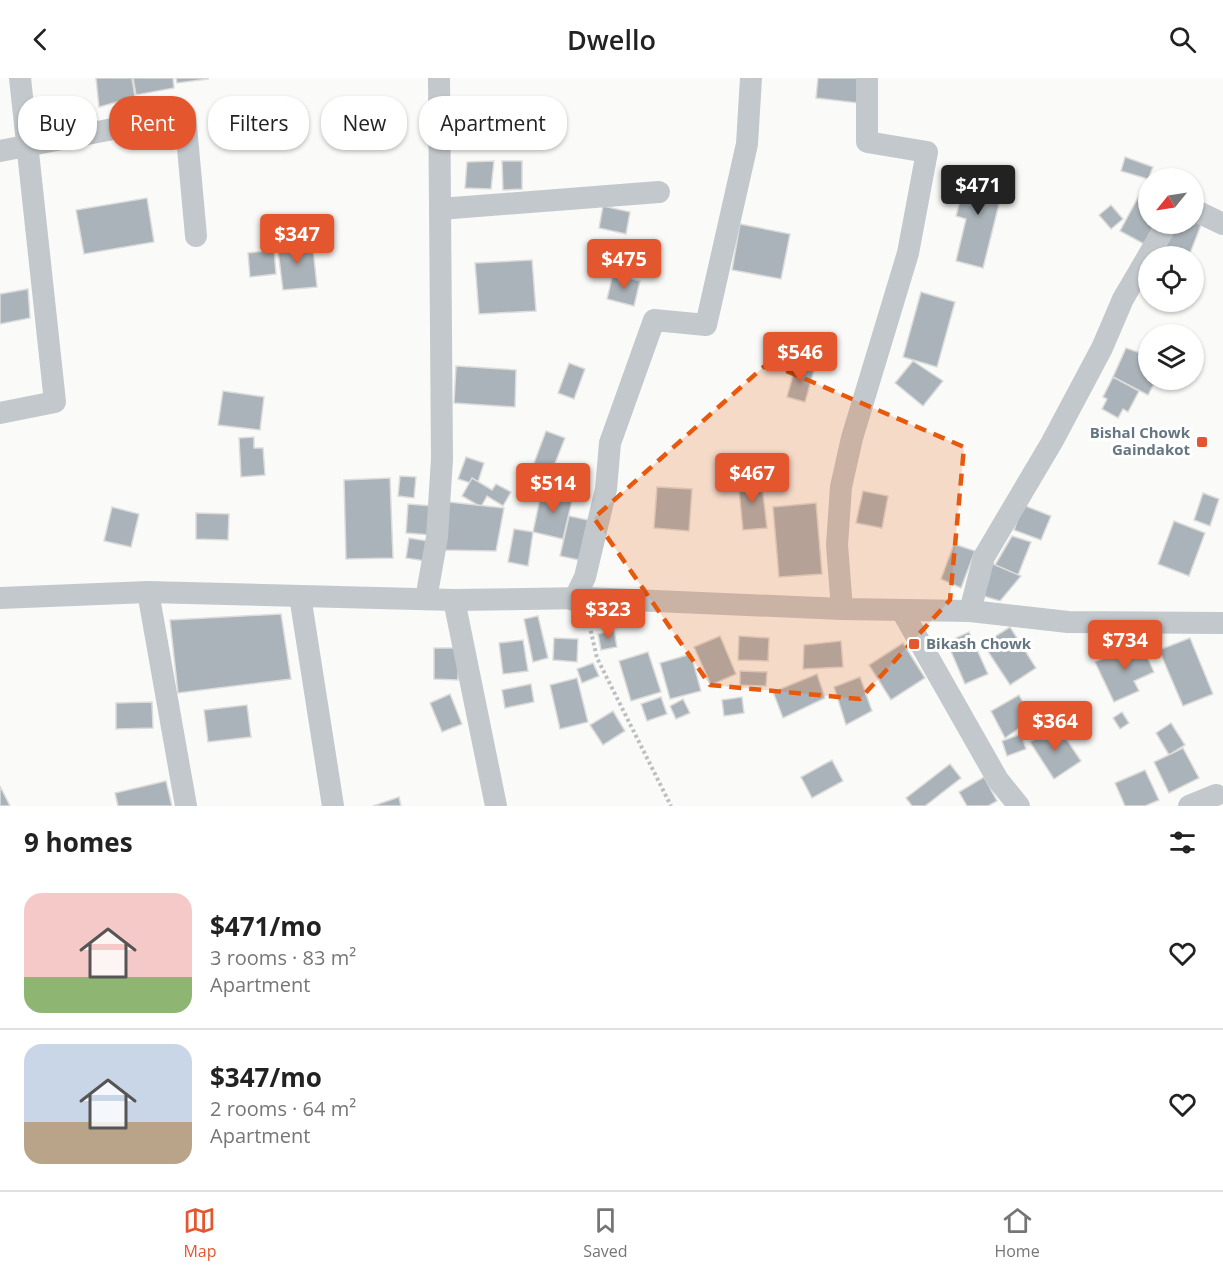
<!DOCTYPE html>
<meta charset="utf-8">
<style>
:root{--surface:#fff;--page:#f2f2f2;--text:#222;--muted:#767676;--line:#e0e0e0;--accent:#e4572e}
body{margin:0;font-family:"Open Sans",sans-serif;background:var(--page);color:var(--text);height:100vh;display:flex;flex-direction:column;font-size:22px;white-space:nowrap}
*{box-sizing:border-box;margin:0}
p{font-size:20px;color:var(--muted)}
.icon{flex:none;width:33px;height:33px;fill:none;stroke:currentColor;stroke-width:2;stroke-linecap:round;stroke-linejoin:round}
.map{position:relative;height:728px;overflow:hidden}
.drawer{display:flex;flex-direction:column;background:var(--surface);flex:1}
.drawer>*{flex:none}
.top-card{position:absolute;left:18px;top:18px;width:600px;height:54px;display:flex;gap:12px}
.needle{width:39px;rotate:240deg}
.controls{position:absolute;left:1138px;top:90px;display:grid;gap:12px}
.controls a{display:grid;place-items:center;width:66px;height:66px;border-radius:50%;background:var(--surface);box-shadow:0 2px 4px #0004;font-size:30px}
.price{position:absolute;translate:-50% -51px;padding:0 14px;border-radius:6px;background:var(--accent);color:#fff;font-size:20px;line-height:39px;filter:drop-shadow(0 2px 3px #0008)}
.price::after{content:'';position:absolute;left:50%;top:36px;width:18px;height:14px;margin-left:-9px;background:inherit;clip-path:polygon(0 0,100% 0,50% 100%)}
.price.current{background:#222;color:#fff}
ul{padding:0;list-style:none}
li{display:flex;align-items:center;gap:18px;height:150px;padding:0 24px}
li+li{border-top:2px solid var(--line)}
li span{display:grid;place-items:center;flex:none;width:168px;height:120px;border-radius:18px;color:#555}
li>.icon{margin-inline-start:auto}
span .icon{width:72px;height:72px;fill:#fffc;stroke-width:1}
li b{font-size:26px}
h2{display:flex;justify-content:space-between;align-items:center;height:72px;padding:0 24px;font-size:26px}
.tag{padding:0 21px;border-radius:24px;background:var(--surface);box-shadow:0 2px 4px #0004;font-size:21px;line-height:54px}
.tag.current{background:var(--accent);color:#fff}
header{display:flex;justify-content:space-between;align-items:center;height:78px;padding:0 24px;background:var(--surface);font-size:27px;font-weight:600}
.dock{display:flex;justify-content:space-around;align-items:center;height:84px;border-top:2px solid var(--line);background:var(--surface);font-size:16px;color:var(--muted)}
.dock a{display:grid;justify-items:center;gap:3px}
.dock .current{color:var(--accent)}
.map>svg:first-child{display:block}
.building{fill:#aab3b9;stroke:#dcdcda;stroke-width:1.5}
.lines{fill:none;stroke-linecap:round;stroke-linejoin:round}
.path{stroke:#bbbfc2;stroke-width:4;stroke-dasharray:3 3;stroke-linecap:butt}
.street{stroke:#c3c8cc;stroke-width:22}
.marked{fill:#e8590c;fill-opacity:0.2;stroke:#e8590c;stroke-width:4.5;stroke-dasharray:12 8;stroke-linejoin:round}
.poi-dot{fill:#e4572e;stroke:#fff;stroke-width:2}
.labels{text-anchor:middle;stroke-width:6;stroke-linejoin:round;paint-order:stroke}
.poi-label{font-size:15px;font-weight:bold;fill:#657683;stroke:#fff;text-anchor:end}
</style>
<header><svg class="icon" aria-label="back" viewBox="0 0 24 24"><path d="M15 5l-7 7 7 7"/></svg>Dwello<svg class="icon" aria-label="search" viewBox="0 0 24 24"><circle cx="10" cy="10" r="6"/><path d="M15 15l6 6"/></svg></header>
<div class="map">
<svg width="1223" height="728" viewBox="0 0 1223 728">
<rect width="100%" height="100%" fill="#fafaf8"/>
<g class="building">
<path d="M96,0h36l3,19 -36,10z"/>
<path d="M133,0h40l1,10 -38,7z"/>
<path d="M176,0h32v1l-31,4z"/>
<path d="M818,0h43l-3,25 -42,-5z"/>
<path d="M1125,79l28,10 -5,12 -27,-8z"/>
<path d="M494,83l-3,28 -26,-1 2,-26z"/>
<path d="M502,83h20v28l-19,1z"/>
<path d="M968,93l37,9 -22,88 -27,-7 10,-42 -10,-3z"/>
<path d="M1148,101l1,45h6l-11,20 -24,-13z"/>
<path d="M147,120l7,44 -70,12 -8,-44z"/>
<path d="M1111,127l12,14 -12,10 -12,-14z"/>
<path d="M603,128l27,6 -4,22 -27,-6z"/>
<path d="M1194,135l10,4 -15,39 -26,-10 9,-22h22z"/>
<path d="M740,146l50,10 -9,45 -49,-9z"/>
<path d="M312,161l5,48 -34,3 -6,-47z"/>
<path d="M274,172l2,24 -26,3 -2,-24z"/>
<path d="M532,182l4,51 -57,3 -4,-51z"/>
<path d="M613,196l27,7 -6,25 -27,-7z"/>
<path d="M28,211l2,29 -30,6v-30z"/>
<path d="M921,214l34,10 -18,65 -34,-10z"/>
<path d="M1126,270l23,8v24h7l-8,15 -35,-18z"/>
<path d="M913,283l30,20 -20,25 -28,-23z"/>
<path d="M569,285l16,6 -11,30 -16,-6z"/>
<path d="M796,286l18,6 -9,32 -18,-5z"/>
<path d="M456,288l60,4 -1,37 -61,-4z"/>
<path d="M1113,299l26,14 -11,21 -5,-3 -5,9 -16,-9 5,-10 -4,-2z"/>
<path d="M223,313l41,6 -4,33 -42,-5z"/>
<path d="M546,353l19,7 -13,33 -18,-8z"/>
<path d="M254,359v11h9l2,27 -24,2 -2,-39z"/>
<path d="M466,379l18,6 -7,22 -19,-6z"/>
<path d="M400,398l16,1 -2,21 -16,-2z"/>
<path d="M761,399l6,51 -24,2 -5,-51z"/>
<path d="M390,400l3,80 -47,1 -2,-79z"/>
<path d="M472,400l20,12 4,-6 15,8 -8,14 -16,-10 -6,11 -19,-11z"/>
<path d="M657,409l35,2 -3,42 -35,-3z"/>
<path d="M542,411l31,7 -10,43 -30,-7z"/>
<path d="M863,413l25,5 -6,32 -26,-5z"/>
<path d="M1203,415l16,6 -9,27 -16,-6z"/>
<path d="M449,424l55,6 -8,43 -54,-1z"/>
<path d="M816,425l6,71 -43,3 -6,-70z"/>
<path d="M408,426l25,2 -2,29 -25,-2z"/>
<path d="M1023,427l28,11 -10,24 -27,-10z"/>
<path d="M112,429l27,7 -8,33 -27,-6z"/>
<path d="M196,435l33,1 -1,26 -32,-1z"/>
<path d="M569,438l19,4 -9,40 -19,-4z"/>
<path d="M1174,443l31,12 -16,43 -31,-12z"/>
<path d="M514,451l19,3 -5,34 -20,-4z"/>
<path d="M1012,458l19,6 -13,33 -23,-10z"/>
<path d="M409,460l19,3 -3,20 -19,-3z"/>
<path d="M954,466l21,7 -14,37 -20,-9z"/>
<path d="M986,483l35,15 -21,25 -20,-6z"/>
<path d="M281,536l10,65 -113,14 -8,-73z"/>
<path d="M538,538l10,42 -15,4 -9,-43z"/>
<path d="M1010,549l26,41 -26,17 -27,-41z"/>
<path d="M614,552l3,17 -16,3 -3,-16z"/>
<path d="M969,554l19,42 -23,10 -18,-42z"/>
<path d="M720,558l16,38 -25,11 -17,-38z"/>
<path d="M739,558l30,2 -1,23 -30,-1z"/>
<path d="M554,560l24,1 -1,23 -24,-2z"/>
<path d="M1190,560l23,56 -30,12 -24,-56z"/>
<path d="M523,562l5,31 -25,3 -4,-31z"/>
<path d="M841,563l2,26 -40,2 1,-24z"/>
<path d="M1140,563l14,31 -20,9 5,10 -25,11 -19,-40z"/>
<path d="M903,565l22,35 -34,22 -22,-35z"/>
<path d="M434,570h24v32l-24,-1z"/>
<path d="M648,574l13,40 -30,9 -12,-40z"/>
<path d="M691,576l10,37 -31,8 -10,-36z"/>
<path d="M593,585l6,13 -17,7 -5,-14z"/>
<path d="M740,593l27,1 -1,14 -26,-1z"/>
<path d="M817,596l8,24 -42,20 -10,-26z"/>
<path d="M860,599l12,34 -26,14 -12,-38z"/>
<path d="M577,600l11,44 -28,7 -10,-44z"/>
<path d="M531,606l3,18 -29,6 -3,-18z"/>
<path d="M450,616l12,30 -20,8 -12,-29z"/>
<path d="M1019,617l13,24 -27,19 -14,-27z"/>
<path d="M661,619l6,17 -20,7 -6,-17z"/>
<path d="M742,619l2,16 -20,3 -2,-16z"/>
<path d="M683,621l7,14 -14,6 -6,-13z"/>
<path d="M152,624l1,26 -37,1v-26z"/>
<path d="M247,627l4,32 -43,5 -4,-32z"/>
<path d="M613,633l12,20 -22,14 -13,-20z"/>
<path d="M1122,634l7,11 -9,6 -7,-11z"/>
<path d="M1171,645l14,22 -16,10 -13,-22z"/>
<path d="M1057,647l24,36 -27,18 -24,-37z"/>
<path d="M1021,656l5,15 -19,7 -5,-15z"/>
<path d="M1183,670l16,30 -30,15 -15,-31z"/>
<path d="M832,682l11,21 -31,17 -11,-21z"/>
<path d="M950,686l11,14 -36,28h-13l-6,-8z"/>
<path d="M1145,692l14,30 -14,6h-20l-10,-23z"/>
<path d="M984,699l13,24 -9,5h-21l-8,-14z"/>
<path d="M166,703l6,25h-54l-3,-13z"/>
<path d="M0,708l10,20h-10z"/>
<path d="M399,719l2,9h-28z"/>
</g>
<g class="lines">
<path class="path" d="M588,541l9,39 74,148"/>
<g class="street">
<path d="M0,73l185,-36 11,121"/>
<path d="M440,131l219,-17"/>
<path d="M1194,132l29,14"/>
<path d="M0,335l55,-11 -35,-324"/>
<path d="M148,514l38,214"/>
<path d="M300,518l33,210"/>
<path d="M0,520l148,-6 306,8 133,-2 255,11 128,2 98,11 155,1"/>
<path d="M426,521l11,-62 5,-78 -3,-381"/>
<path d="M454,522l42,206"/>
<path d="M574,522l11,-23 21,-88 4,-46 44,-123 52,5 41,-181 4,-66"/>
<path d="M842,531l-5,-64 4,-58 11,-49 56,-185 19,-101 -60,-10v-64"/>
<path d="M902,533l96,169 21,26"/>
<path d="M970,533l14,-54 68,-115 50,-94 21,-49 44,-75"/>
<path d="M1189,728l27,-11"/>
</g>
</g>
<path class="marked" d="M768,285l196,84 -14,153 -90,99 -150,-14 -116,-167z"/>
<g class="poi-dot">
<rect x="1196" y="358" width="12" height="12" rx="3"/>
<rect x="908" y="560" width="12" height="12" rx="3"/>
</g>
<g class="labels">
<g class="poi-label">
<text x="1190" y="360">Bishal Chowk<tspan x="1190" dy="17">Gaindakot</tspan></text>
<text x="926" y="571" text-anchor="start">Bikash Chowk</text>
</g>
</g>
</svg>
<div class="controls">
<a><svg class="needle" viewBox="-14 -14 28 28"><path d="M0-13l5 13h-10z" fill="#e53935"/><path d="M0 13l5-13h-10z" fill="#767676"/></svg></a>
<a><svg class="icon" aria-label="locate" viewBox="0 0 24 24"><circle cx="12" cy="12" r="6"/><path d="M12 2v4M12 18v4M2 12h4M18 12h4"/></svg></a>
<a><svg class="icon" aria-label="layers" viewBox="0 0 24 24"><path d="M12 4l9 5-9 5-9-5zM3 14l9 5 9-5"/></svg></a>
</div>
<b class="price current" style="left:978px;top:138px">$471</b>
<b class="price" style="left:297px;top:187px">$347</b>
<b class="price" style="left:624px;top:212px">$475</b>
<b class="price" style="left:800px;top:305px">$546</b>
<b class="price" style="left:752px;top:426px">$467</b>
<b class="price" style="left:553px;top:436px">$514</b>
<b class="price" style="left:608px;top:562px">$323</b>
<b class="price" style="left:1125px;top:593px">$734</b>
<b class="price" style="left:1055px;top:674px">$364</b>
<div class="top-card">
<a class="tag">Buy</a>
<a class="tag current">Rent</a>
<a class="tag">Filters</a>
<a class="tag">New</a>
<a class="tag">Apartment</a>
</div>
</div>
<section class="drawer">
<h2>9 homes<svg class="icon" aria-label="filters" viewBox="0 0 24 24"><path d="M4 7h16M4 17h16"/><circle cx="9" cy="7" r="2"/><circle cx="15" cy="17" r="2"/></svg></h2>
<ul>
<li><span style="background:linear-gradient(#f6c9c9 70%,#8fb573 0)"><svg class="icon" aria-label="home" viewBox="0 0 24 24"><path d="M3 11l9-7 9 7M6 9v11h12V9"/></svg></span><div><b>$471/mo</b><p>3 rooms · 83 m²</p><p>Apartment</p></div><svg class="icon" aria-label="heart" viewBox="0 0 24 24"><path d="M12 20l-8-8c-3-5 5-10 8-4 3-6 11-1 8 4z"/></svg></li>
<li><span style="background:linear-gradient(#c9d6e8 65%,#b9a48a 0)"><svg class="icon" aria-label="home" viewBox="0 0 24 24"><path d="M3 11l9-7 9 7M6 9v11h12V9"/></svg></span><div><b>$347/mo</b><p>2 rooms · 64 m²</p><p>Apartment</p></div><svg class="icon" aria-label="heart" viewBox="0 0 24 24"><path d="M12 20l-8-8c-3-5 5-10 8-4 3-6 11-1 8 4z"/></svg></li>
</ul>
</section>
<nav class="dock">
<a class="current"><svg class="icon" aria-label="map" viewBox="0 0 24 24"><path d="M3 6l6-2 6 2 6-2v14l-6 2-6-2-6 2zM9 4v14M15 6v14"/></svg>Map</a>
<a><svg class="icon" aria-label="saved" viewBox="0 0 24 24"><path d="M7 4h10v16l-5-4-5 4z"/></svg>Saved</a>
<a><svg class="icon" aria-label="home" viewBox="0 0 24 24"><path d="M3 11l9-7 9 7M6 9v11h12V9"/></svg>Home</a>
</nav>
